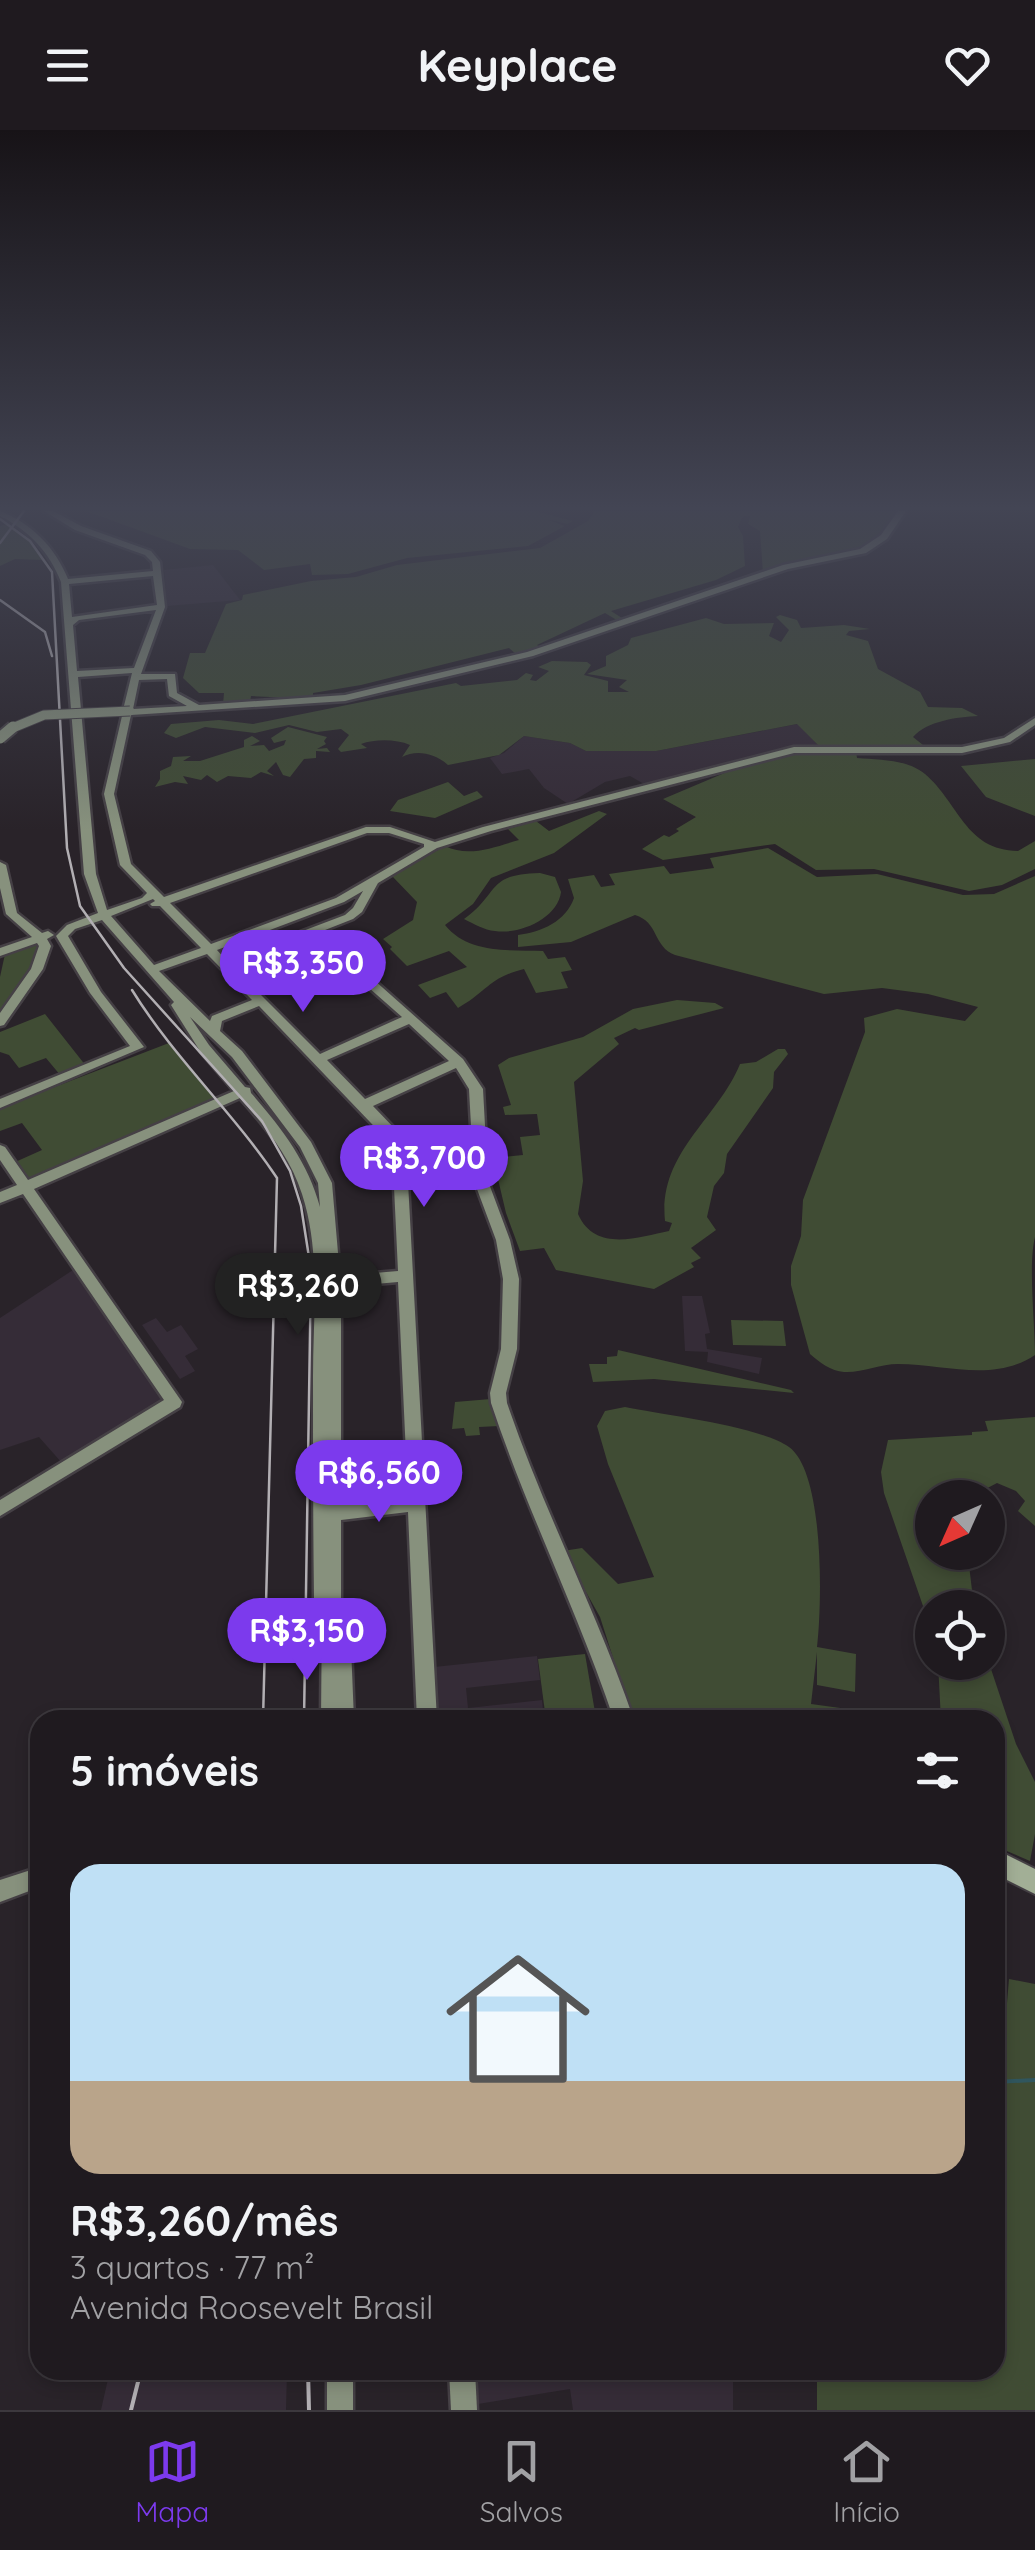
<!DOCTYPE html>
<html lang="pt">
<meta charset="utf-8">
<style>
:root{--surface:#1f1a1f;--page:#272328;--text:#f1f3f6;--muted:#a1a1a4;--line:#3c383d;--accent:#7c3aed}
body{margin:0;font-family:Quicksand,sans-serif;background:var(--page);color:var(--text);height:100vh;display:flex;flex-direction:column;font-size:38px;white-space:nowrap}
*{box-sizing:border-box;margin:0}
p{font-size:32px;color:var(--muted)}
.icon{flex:none;width:55px;height:55px;fill:none;stroke:currentColor;stroke-width:2;stroke-linecap:round;stroke-linejoin:round}
.map{position:relative;flex:1;overflow:hidden}
.details{position:absolute;left:30px;top:1580px;width:975px;height:670px;display:flex;flex-direction:column;background:var(--surface);border-radius:30px;box-shadow:0 5px 15px #0003,0 0 0 2px var(--line)}
.details>*{flex:none}
.needle{width:65px;rotate:225deg}
.controls{position:absolute;left:915px;top:1350px;display:grid;gap:20px}
.controls a{display:grid;place-items:center;width:90px;height:90px;border-radius:50%;background:var(--surface);box-shadow:0 5px 15px #0003,0 0 0 2px var(--line);font-size:50px}
.price{position:absolute;translate:-50% -85px;padding:0 22px;border-radius:35px;background:var(--accent);color:#fff;font-size:32px;line-height:65px;filter:drop-shadow(0 2px 5px #0008)}
.price::after{content:'';position:absolute;left:50%;top:60px;width:30px;height:22px;margin-left:-15px;background:inherit;clip-path:polygon(0 0,100% 0,50% 100%)}
.price.on{background:#222;color:#fff}
ul{padding:0;list-style:none}
li{display:grid;align-content:center;gap:20px;height:530px;padding:0 40px}
li span{display:grid;place-items:center;height:310px;border-radius:30px;color:#555}
li>.icon{margin-inline-start:auto}
span .icon{width:180px;height:180px;fill:#fffc;stroke-width:1}
li b{font-size:42px}
h2{display:flex;justify-content:space-between;align-items:center;height:120px;padding:0 40px;font-size:42px}
header{display:flex;justify-content:space-between;align-items:center;height:130px;padding:0 40px;background:var(--surface);font-size:45px;font-weight:700}
.tabs{display:flex;justify-content:space-around;align-items:center;height:140px;border-top:2px solid var(--line);background:var(--surface);font-size:28px;color:var(--muted)}
.tabs a{display:grid;justify-items:center;gap:5px}
.tabs .on{color:var(--accent)}
.map>svg:first-child{display:block}
.built{fill:#352c37}
.green{fill:#404c34}
.lines{fill:none;stroke-linecap:round;stroke-linejoin:round}
.stream{stroke:#30565e;stroke-width:4}
.secondary-casing{stroke:#454045;stroke-width:5}
.primary-casing{stroke:#454045;stroke-width:4}
.secondary{fill:#87917d;fill-rule:evenodd}
.primary{fill:#a2af96;fill-rule:evenodd}
.rail-far1{stroke:#b2afb3;stroke-width:2.5}
.rail{stroke:#b2afb3;stroke-width:4}
.secondary-bridge-far1-casing{stroke:#454045;stroke-width:11;stroke-linecap:butt}
.secondary-bridge-casing{stroke:#454045;stroke-width:15;stroke-linecap:butt}
.secondary-bridge-far1{stroke:#87917d;stroke-width:9}
.secondary-bridge{stroke:#87917d;stroke-width:11}
</style>
<header><svg class="icon" aria-label="menu" viewBox="0 0 24 24"><path d="M4 6h16M4 12h16M4 18h16"/></svg>Keyplace<svg class="icon" aria-label="heart" viewBox="0 0 24 24"><path d="M12 20l-8-8c-3-5 5-10 8-4 3-6 11-1 8 4z"/></svg></header>
<div class="map">
<svg width="1035" height="2280" viewBox="0 0 1035 2280">
<rect width="100%" height="100%" fill="#292329"/>
<g class="built">
<path d="M213,435l27,35 -73,6 -3,-36z"/>
<path d="M798,594l20,21 -34,4 -140,35 -14,-8 -25,6 -37,22 -24,-16 -15,-19 -27,5 -12,-16 14,-5 20,-17 46,7 16,8h70z"/>
<path d="M73,1140l95,130 -106,63 -23,-26 -39,13v-132z"/>
<path d="M682,1166h20l8,37 -5,1 2,15 55,9 -3,16 -52,-12 1,-10 -23,-1z"/>
<path d="M156,1188l11,14 14,-7 17,24 -13,7 10,15 -15,8 -38,-54z"/>
<path d="M537,1526l3,24 -74,8 2,20 74,-8 2,20h-105l-5,-53z"/>
<path d="M110,2240h177l-1,40h-185z"/>
<path d="M476,2240h257v40h-160l-3,-21 -92,15z"/>
</g>
<g class="green">
<path d="M86,381h448l39,10 -6,3 -21,-5 19,7 -37,20 -121,12 -59,16 -36,1 -2,-11 -46,6 -26,-20 -48,-1z"/>
<path d="M595,381h303l-18,26 -17,12 -100,24 -3,-42 -12,-7 2,-8h-7l-5,11 5,9 2,30 -29,14 -105,31 14,9 -5,2 -15,-9 -68,32 6,4 -26,6 -8,-7 -148,37 -48,8v6l-62,-3 -1,7 -27,2 1,-12h-25l-16,-15 7,-25h15l21,-49 16,-4 1,-5 68,-14 45,-4 41,-12 143,-17 48,-27z"/>
<path d="M7,394l19,14 18,22 -29,-1 -15,7v-40z"/>
<path d="M780,485l17,5 4,8 43,-3 26,4 -21,2 -3,4 22,6 10,28 42,23 8,15 34,1 16,8c-21,1 -51,5 -65,21l15,12 -110,-4 -21,-21 -141,27h-70l-16,-8 -46,-7 -25,19 -51,10c-12,-11 -31,-16 -46,-8l8,-12c-14,-6 -35,-6 -49,-1l6,4 -26,4 -3,-3 11,-14 -8,-6 -24,3 -28,-7 -34,8 -50,-6 -29,11 -12,-5 7,-9 48,-4 34,4 203,-41 5,3 56,-6 9,-7 7,2 -3,5 6,1 13,-10 -11,-4 14,-6 35,1 4,3 -7,10 24,6v11h21l-10,-5 8,-7 -40,-6 19,-8v-10l22,-11 3,-7 75,-20 18,6 50,-1 -5,13 12,6 8,-12 -13,-13z"/>
<path d="M288,597l39,10 -3,4 2,3 -9,5 10,-1 3,4 -14,-1v7l-12,1 -14,18 -7,-2 -7,-13 -9,9 7,5 -13,-4 -10,6 -23,-2 -11,6 -10,-7 -6,5 -18,-4 5,8 -13,-2 -20,5 5,-8v-8l11,-5 2,-9 18,-1 -8,5h17l44,-14v-7l8,-4 8,5 -10,5 14,-1 5,6 15,-6 2,-5 -12,3 -3,-5z"/>
<path d="M804,621h52l1,7c22,2 50,1 68,16 34,29 40,76 93,77l17,-10v28l-33,16 -33,6 -95,-22 -58,1 -41,-26 -112,16 -21,-11 22,-14 5,2 10,-6 -3,-2 20,-12 -33,-18 78,-33z"/>
<path d="M1035,629v57l-49,-19 -25,-31z"/>
<path d="M448,652l16,14 13,-5 6,6 -48,21 -45,-7 8,-11z"/>
<path d="M599,681l8,3 -53,39 -63,25 -18,26 -28,21c23,29 65,25 98,26l5,8 17,-2 7,13 -11,2 7,16 -32,5 -12,-24c-36,9 -37,23 -66,39l-12,-16 -16,6 -12,-13 49,-18 -18,-16 -42,15 -17,-17 2,-2 -9,-8 30,-19 4,-18 -25,-26 53,-30c24,12 49,1 74,-6l-11,-11 28,-8 13,10z"/>
<path d="M768,718l49,29 60,-3 86,21 31,-1 41,-18v361c-7,28 0,86 0,118 -42,28 -90,9 -137,9 -18,0 -36,9 -54,8 -13,-1 -25,-10 -34,-18l-19,-69v-19l10,-30 2,-36 62,-168 -1,-14 33,-9 68,12 13,-14 -50,-13 -46,-6 -58,6 -149,-39c-22,-8 -16,-33 -40,-40l-64,27 -53,5v-12c24,-3 48,-14 56,-37l-6,-19 26,-4 7,12 14,-2 -6,-11 55,-8 6,8 44,-6 -4,-10z"/>
<path d="M540,743l15,4 6,15c-3,26 -41,43 -66,39 -11,-1 -21,-7 -31,-12 36,-25 21,-45 76,-46z"/>
<path d="M38,812l-2,18 -36,52v-35l5,-23z"/>
<path d="M677,870l38,3 9,5 -85,22 -4,-2 -21,10 5,6 -45,38 9,99 -5,33c17,39 61,23 91,17l3,-8 -7,-2c-7,-68 52,-101 75,-157l16,-2 22,-13h7l3,5 -14,18 -1,16 -46,66 -3,19 -10,13 -7,31 9,13 -25,18 10,10 -10,5 3,4 -40,22 -98,-19 -12,-22 -24,3 -14,-38 -13,-55 30,-3 -3,-18 20,-2 -3,-21 -32,1 -2,-8 8,-2 -13,-40 11,-7 74,-21 50,-28z"/>
<path d="M45,884l41,52 -25,10 -15,-18 -27,10 -10,-13 -9,-3v-20z"/>
<path d="M169,913l50,59 -193,81 -13,-20 29,-13 -20,-27 -22,8v-23z"/>
<path d="M731,1190l52,1 3,25 -53,-1z"/>
<path d="M618,1220l173,40 3,3 -140,-14 -61,3 -4,-18h18v-7l10,-1z"/>
<path d="M491,1269l8,27 -20,1 1,8 -14,1 -2,-8 -12,1 3,-27z"/>
<path d="M625,1277c39,8 134,19 164,40 36,26 33,159 28,200l39,7 -1,38 -38,-7v-33l-6,52 44,6v10h-43l-1,-10 -2,10h-176l-33,-103 -37,-66 19,-3 36,36 36,-7 -46,-113 -11,-38 8,-15z"/>
<path d="M1035,1287v109l-17,-15 7,-10 -9,-10 -19,-8 -19,10 -46,5v54l13,1 -6,1 2,5 28,6 5,42 -42,1v24l-48,-139 -3,-21 7,-32 84,-5v-3l16,-1 -3,-10z"/>
<path d="M585,1524l11,64 -50,2 -8,-61z"/>
<path d="M988,1530l28,84 19,38v52l-5,27 -35,-15v-126h-54l-3,-57z"/>
<path d="M1009,1849l26,5v426h-218v-40h178v-308l7,1z"/>
</g>
<g class="lines">
<path class="stream" d="M995,1952l40,-2"/>
<defs>
<g id="secondary">
<path d="M0,381c32,13 55,36 68,68l85,-8 -1,-9 -7,-7 -70,-25 -31,-19h9l28,15 70,25 9,11 5,45 -24,67h34l2,19 22,12 146,-10 182,-43 256,-87 77,-16 21,-14 17,-24h8l-19,28 -21,14 -78,16 -255,87 -188,45 -214,14 -17,79 17,70 33,33 202,-70h24l45,15 48,-15 311,-80h168l42,-9 31,-20v7l-25,17 -48,11h-168l-303,78 -54,17 -59,35 -16,29 -9,7 -33,13 143,127 20,30 5,92 22,59 9,39 -2,70 -11,44 1,10c37,108 90,209 127,317h-20c-36,-108 -87,-209 -123,-317l-1,-10 11,-44 2,-70 -7,-39 -22,-59 -5,-92 -13,-21 -83,38 25,26 8,13 31,575h-20l-9,-208 -67,8v94l7,2 2,6 4,98h-33l1,-114 -5,-2 -3,-6c-1,-74 -1,-148 -1,-222 0,-60 8,-124 -11,-182 -12,-37 -36,-67 -62,-96l-206,91 148,213 -2,5 -180,109v-16l164,-100 -141,-206 -23,9v-11l17,-7 -17,-25v-15l5,2 23,33 206,-89 -34,-40 -29,-46 3,-3 -72,-82 -27,9 -7,7 33,56 43,55 -144,61v-9l130,-53 -40,-53 -34,-57 11,-11 31,-12 -14,-39 -23,-292c-12,-31 -32,-51 -61,-66zM153,446l4,29 -85,12 -3,-33zM156,480l-22,58 -57,3 -4,-46 6,-5zM132,543l-9,37 -7,3 6,3 -18,78 16,71 27,28 -5,5 -35,12 -11,-36 -18,-197zM167,549l2,17 18,10 -54,3 6,-29zM367,703h22l35,11v3l-88,51 -125,46 -41,-41zM363,761l-10,17 -8,7 -119,45 -9,-10 127,-48zM153,769l2,2 -5,3 2,2h8l41,42 -47,17 -43,-49zM310,806l92,81 -82,37 -88,-88zM207,824l45,46 -40,16 -2,5 -51,-50zM259,876l133,139 6,126 -58,5 -8,-93 -21,-41 -69,-91 -22,-20 2,-10zM190,887l42,40 68,90 18,36 2,24c-12,-45 -39,-80 -69,-114l-1,-5 -5,-1 -36,-42zM409,894l40,37 -84,38 -38,-39zM398,1152l10,216 -67,7v-218z"/>
<path d="M0,732l6,3 11,48 25,20 6,-2 6,4 -7,4 4,7 -8,23 -39,56 -4,1v-13l31,-44 8,-23 -2,-3 -37,13v-8l32,-11 -26,-23 -6,-26z"/>
<path d="M40,1737v20l-40,15v-22z"/>
<rect x="327" y="2240" width="26" height="40"/>
<path d="M449,2240h26l2,40h-26z"/>
</g>
<path id="primary" d="M995,1719l40,20v25l-40,-20z"/>
</defs>
<use href="#secondary" class="secondary-casing"/>
<use href="#primary" class="primary-casing"/>
<use href="#secondary" class="secondary"/>
<use href="#primary" class="primary"/>
<g class="rail-far1">
<path d="M0,389l30,22 22,31 15,276 13,58 44,62 138,153 28,50 11,35 10,64 -7,450"/>
<path d="M0,413l24,-32"/>
<path d="M0,470l45,32 7,24"/>
<path d="M132,860c42,68 101,122 145,188l-14,542"/>
</g>
<g class="rail">
<path d="M308,2240l1,40"/>
<path d="M131,2280l10,-40"/>
</g>
<defs>
<path id="secondary-bridge-far1" d="M10,599l34,-14 86,-4"/>
<path id="secondary-bridge" d="M0,608l13,-11"/>
</defs>
<use href="#secondary-bridge-far1" class="secondary-bridge-far1-casing"/>
<use href="#secondary-bridge" class="secondary-bridge-casing"/>
<use href="#secondary-bridge-far1" class="secondary-bridge-far1"/>
<use href="#secondary-bridge" class="secondary-bridge"/>
</g>
<linearGradient id="sky" x2="0" y2="1"><stop stop-color="#171317"/><stop offset="0.54" stop-color="#434554"/><stop offset="1" stop-color="#434554" stop-opacity="0"/></linearGradient>
<rect width="1035" height="700" fill="url(#sky)"/>
</svg>
<div class="controls">
<a><svg class="needle" viewBox="-14 -14 28 28"><path d="M0-13l5 13h-10z" fill="#e53935"/><path d="M0 13l5-13h-10z" fill="#a1a1a4"/></svg></a>
<a><svg class="icon" aria-label="locate" viewBox="0 0 24 24"><circle cx="12" cy="12" r="6"/><path d="M12 2v4M12 18v4M2 12h4M18 12h4"/></svg></a>
</div>
<b class="price" style="left:303px;top:885px">R$3,350</b>
<b class="price" style="left:424px;top:1080px">R$3,700</b>
<b class="price on" style="left:298px;top:1208px">R$3,260</b>
<b class="price" style="left:379px;top:1395px">R$6,560</b>
<b class="price" style="left:307px;top:1553px">R$3,150</b>
<section class="details">
<h2>5 imóveis<svg class="icon" aria-label="filters" viewBox="0 0 24 24"><path d="M4 7h16M4 17h16"/><circle cx="9" cy="7" r="2"/><circle cx="15" cy="17" r="2"/></svg></h2>
<ul>
<li><span style="background:linear-gradient(#bfe0f5 70%,#b9a48a 0)"><svg class="icon" aria-label="home" viewBox="0 0 24 24"><path d="M3 11l9-7 9 7M6 9v11h12V9"/></svg></span><div><b>R$3,260/mês</b><p>3 quartos · 77 m²</p><p>Avenida Roosevelt Brasil</p></div></li>
</ul>
</section>
</div>
<nav class="tabs">
<a class="on"><svg class="icon" aria-label="map" viewBox="0 0 24 24"><path d="M3 6l6-2 6 2 6-2v14l-6 2-6-2-6 2zM9 4v14M15 6v14"/></svg>Mapa</a>
<a><svg class="icon" aria-label="saved" viewBox="0 0 24 24"><path d="M7 4h10v16l-5-4-5 4z"/></svg>Salvos</a>
<a><svg class="icon" aria-label="home" viewBox="0 0 24 24"><path d="M3 11l9-7 9 7M6 9v11h12V9"/></svg>Início</a>
</nav>
